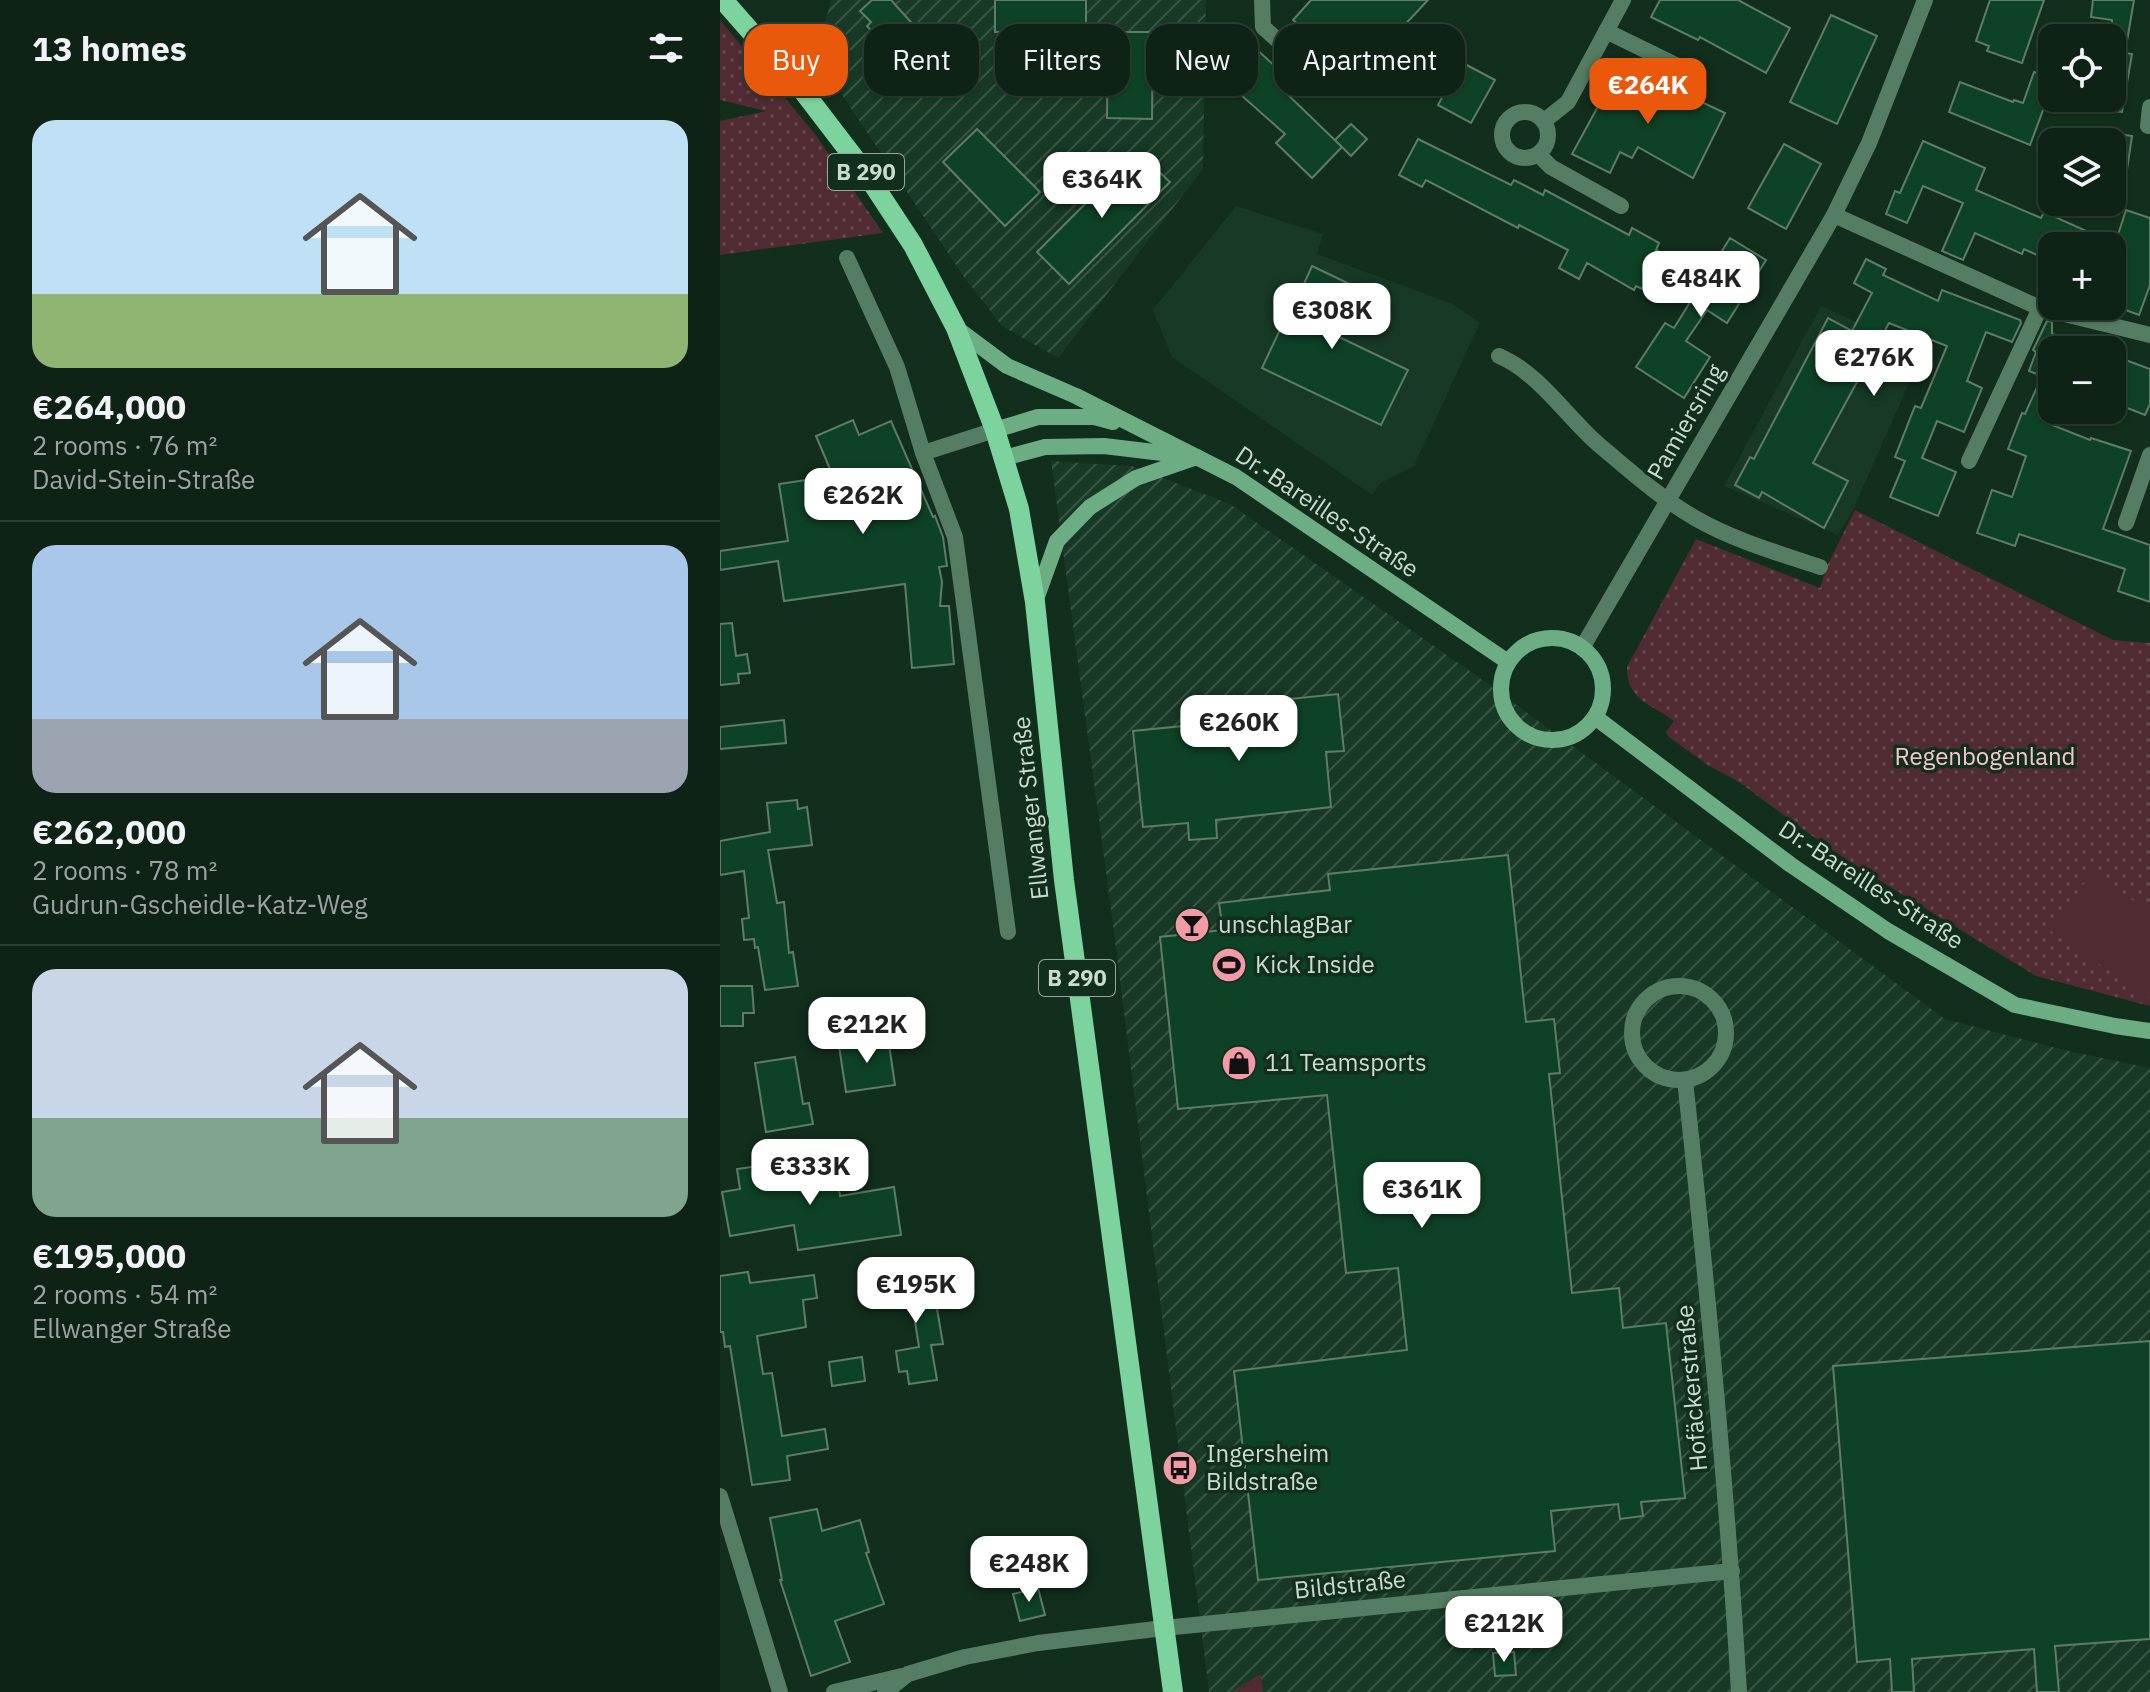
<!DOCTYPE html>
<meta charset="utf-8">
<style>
:root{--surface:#0e2216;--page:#172a1f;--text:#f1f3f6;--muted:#9ba4a1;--line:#2e3f35;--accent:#ea580c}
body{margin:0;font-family:"IBM Plex Sans",sans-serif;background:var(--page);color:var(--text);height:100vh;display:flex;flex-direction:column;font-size:30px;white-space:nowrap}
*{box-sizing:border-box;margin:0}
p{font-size:26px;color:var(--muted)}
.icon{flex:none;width:44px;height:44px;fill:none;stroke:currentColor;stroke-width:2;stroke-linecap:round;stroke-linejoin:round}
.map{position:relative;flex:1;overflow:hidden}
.details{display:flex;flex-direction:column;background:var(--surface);width:720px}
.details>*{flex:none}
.guide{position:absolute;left:24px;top:24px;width:760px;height:72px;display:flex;gap:16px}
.buttons{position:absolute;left:1318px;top:24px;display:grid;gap:16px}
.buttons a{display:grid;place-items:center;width:88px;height:88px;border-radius:16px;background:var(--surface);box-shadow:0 2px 6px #0004,0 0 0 2px var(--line);font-size:40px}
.price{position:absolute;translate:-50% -68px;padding:0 18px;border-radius:16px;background:#fff;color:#222;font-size:26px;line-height:52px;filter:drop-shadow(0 2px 4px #0008)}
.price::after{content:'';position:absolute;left:50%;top:48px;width:24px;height:18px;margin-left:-12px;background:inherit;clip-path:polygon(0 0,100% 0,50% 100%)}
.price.current{background:var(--accent);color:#fff}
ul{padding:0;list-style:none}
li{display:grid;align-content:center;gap:16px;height:424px;padding:0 32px}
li+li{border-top:2px solid var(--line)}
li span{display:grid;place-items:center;height:248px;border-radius:24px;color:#555}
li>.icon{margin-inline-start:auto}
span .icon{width:144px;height:144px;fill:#fffc;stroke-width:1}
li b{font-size:34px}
h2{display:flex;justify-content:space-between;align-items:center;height:96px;padding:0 32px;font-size:34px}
.chip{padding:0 28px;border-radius:24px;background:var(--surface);box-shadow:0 2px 6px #0004,0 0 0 2px var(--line);font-size:28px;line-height:72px}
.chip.current{background:var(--accent);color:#fff}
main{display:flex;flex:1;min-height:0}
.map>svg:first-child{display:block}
.built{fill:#173925}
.industrial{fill:url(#industrial-furrows)}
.green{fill:url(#green-dots)}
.forest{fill:url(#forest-crowns)}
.pitch{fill:#502b32}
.building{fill:#0e4226;stroke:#5e7c68;stroke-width:2}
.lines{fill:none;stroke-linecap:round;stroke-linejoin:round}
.minor{stroke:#557d63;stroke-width:16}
.secondary{stroke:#6cad84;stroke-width:16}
.primary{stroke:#7dd39d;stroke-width:20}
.labels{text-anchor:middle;stroke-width:7;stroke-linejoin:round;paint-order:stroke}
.shield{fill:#122e1d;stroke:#94a79a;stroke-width:2}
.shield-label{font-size:22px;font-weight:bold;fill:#cbdbd0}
.street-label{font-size:24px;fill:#cbdbd0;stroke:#122e1d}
.park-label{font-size:24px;fill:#fac4cc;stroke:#122e1d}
.poi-label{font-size:24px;fill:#cbdbd0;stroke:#122e1d;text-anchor:start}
</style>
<main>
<section class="details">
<h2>13 homes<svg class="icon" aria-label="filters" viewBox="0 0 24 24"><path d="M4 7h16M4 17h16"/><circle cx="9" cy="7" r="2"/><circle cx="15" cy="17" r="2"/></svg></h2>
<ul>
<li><span style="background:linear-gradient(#bfe0f5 70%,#8fb573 0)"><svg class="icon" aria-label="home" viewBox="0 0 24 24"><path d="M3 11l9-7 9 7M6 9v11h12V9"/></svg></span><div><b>€264,000</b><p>2 rooms · 76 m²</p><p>David-Stein-Straße</p></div></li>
<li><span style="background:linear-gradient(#a9c7e8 70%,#9aa5b1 0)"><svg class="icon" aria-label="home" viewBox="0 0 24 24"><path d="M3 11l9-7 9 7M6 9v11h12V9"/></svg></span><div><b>€262,000</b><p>2 rooms · 78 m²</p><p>Gudrun-Gscheidle-Katz-Weg</p></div></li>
<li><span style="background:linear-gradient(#c9d6e8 60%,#7fa58c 0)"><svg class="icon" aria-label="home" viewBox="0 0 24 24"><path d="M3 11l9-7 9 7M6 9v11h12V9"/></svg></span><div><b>€195,000</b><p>2 rooms · 54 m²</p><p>Ellwanger Straße</p></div></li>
</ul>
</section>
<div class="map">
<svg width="1430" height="1692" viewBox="0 0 1430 1692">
<defs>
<pattern id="industrial-furrows" width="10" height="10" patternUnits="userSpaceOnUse" patternTransform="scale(2)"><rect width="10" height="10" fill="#173925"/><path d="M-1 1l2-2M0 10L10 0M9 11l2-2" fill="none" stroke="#375544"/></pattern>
<pattern id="green-dots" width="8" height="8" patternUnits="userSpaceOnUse" patternTransform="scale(2)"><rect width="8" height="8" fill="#502b32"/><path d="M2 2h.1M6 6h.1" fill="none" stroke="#68494f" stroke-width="1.8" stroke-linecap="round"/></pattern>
<pattern id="forest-crowns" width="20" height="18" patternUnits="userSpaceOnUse" patternTransform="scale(2)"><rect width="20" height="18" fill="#502b32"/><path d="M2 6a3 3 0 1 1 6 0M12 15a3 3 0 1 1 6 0" fill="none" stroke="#68494f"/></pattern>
</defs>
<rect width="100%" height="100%" fill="#122e1d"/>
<g class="built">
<path d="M516,206l87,28 -6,20 136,50 27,19 -66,143 -33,17 -9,12 -200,-138 -19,-47z"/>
<path d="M1101,306l102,46 -71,160 -14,23 -114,-49z"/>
</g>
<g class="industrial">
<path d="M111,0h375l-3,169 -145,189 -56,-32 -38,-49 -148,-221z"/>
<path d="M331,461l81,5 98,38 247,172 468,343 119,31 86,18v624h-941l-96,-767z"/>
</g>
<g class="green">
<path d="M0,20l95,114 68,99 -163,22v-134l46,-10 -46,-11z"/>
<path d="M1135,510l258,130 37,3v363l-114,-30 -164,-100 -46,-30 -87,-64 -33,-18 -37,-27 -3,-5 8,-11c-24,-18 -47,-20 -47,-54l69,-128 124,49 8,-24z"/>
</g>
<path class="forest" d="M541,1674l2,18h-32z"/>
<path class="pitch" d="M1372,872l58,40v87l-99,-68z"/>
<g class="building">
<path d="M152,0h19l37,41 -30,28 -16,-17 5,-4 -20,-22 4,-4 -11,-11z"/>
<path d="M275,0h91v31l-91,1z"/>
<path d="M591,0h117l-46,49 15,14 -28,32 -27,-22 15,-18 -29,-25 -10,12 -25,-22z"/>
<path d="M940,0h78l52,28 -24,45 -66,-36 -2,3 -47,-23z"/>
<path d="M1270,0h54l-22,63 -35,-12 2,-5 -13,-5z"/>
<path d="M1373,0h41l-9,53 7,1 -10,58 -10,-1v-91l-21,-3z"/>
<path d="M1111,15l46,21 -40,88 -47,-22z"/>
<path d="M489,27l22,1 -1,22 -22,-1z"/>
<path d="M388,32h45l-1,87 -45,-1z"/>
<path d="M533,46l38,35 -8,9 59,57 -30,31 -36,-35 9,-9 -62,-55z"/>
<path d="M741,62l34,18 -24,43 -33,-18z"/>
<path d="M900,66l65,34 2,-5 38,18 -32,65 -55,-31 -6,11 -12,-6 -10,21 -38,-19z"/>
<path d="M1314,72l18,6v8l-22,59 -81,-33 11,-30 53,20 1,-2 9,3z"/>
<path d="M631,124l16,15 -16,17 -16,-16z"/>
<path d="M257,129l63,63 -35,34 -62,-64z"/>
<path d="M1392,133l20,3 -9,61 -11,-1z"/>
<path d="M698,139l93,46 3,-5 29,15 2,-5 84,45 3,-7 27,15 -3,7 11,6 -20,35 -11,-5 -2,4 -47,-27 -8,16 -20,-11 9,-18 -49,-25 -1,3 -92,-48 -4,7 -23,-12z"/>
<path d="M1203,141l62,27 -9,22 65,28 3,-6 71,32 11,-34 24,8v67l-11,30 -27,-10 2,-59h-62v16l-28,-13 -2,5 -47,-21 -12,27 -21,-9 21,-48 -40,-17 -16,37 -21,-9 9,-23 5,2z"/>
<path d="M1064,144l37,20 -35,65 -38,-21z"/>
<path d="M411,158l18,18 7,-7 14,13 -101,102 -32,-32z"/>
<path d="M1010,238l36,22 -39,63 -20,-13 -21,31 24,16 -26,41 -48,-31 29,-44 9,5z"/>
<path d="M1146,259l20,10 -3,6 55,26 4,-11 78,30 1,3 -9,19 -26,-10 -19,49 15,7 -18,44 -27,-11 -15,37 34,14 -18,44 -48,-19 15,-36 -10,-4 20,-51 6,2 26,-62 -58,-23 -76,140 35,18 -24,47 -62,-36 -3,6 -24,-13 15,-28 4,2 74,-141 24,13 20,-38 -18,-10z"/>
<path d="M592,266l50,24 -23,47 69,33 -27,55 -119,-57 39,-83 2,1z"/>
<path d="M1327,321l5,1v12l37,13v3h-37v62l-5,11 43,17 1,-2 40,13 -28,78 47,16v57l-32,-11 7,-22 -106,-35 -4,12 -38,-13 15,-43 20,7 14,-41 -18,-7 14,-36 3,1 17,-38 -13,-5 7,-19 -3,-2z"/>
<path d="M1400,358l30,11v35l-5,11 -33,-13v-26z"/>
<path d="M133,420l6,15 32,-14 42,96 2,-1 8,21 4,29 -8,1 3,15 -2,24h9l5,58 -42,4 -7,-84 -121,17 -6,-40 -58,9v-19l68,-10 -9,-57 54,-8 -17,-40z"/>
<path d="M12,623l4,33 11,-2 3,19 -12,1 1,9 -19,2v-61z"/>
<path d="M618,694l6,57 -18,1 5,55 -115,13 1,18 -28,2 -1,-17 -45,4 -10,-96 70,-7 -2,-16z"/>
<path d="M64,720l2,23 -66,6v-22z"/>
<path d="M77,800l1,9 9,-2 5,38 -44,5 9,53 7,-1 5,51 4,-1 5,34 -33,4 -7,-43 -3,1 -1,-9 -10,1 -2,-21 7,-1 -5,-47 -24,4v-34l50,-9 -3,-29z"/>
<path d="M788,855l18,167 28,-3 6,54 -11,1 23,219 47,-5 4,40 43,-5 19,175 -44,4 2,14 -23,3 -2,-15 -67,7 4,40 -297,29 -24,-209 173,-21 -9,-82 -52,5 -19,-178 -149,14 -18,-172 63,-7 -4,-27 111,-13 -2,-16z"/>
<path d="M0,986h32l2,27h-11v13h-23z"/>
<path d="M168,1038l7,47 -49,7 -7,-46z"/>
<path d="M75,1057l8,47 6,-1 4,21 -47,8 -11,-69z"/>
<path d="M114,1155l6,41 54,-9 7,48 -103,15 -4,-25 -64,11 -8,-44 18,-3 -3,-20 37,-5 2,19 39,-7 -3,-18z"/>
<path d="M189,1269l3,19 21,-3 10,59 -12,1 6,35 -28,4 -2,-13 -8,1 -3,-21 23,-4 -7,-45 -24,3 -6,-32z"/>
<path d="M28,1272l2,11 64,-8 3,23 -14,2 3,27 -49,9 6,38 9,-1 10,63 43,-7 3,20 -41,7 3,24 -38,5 -22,-139 -5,1 -2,-15h-3v-56z"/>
<path d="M1430,1341v298l-95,7 4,46h-22l-3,-43 -122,10 2,33h-22l-2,-33 -33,3 -24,-296z"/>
<path d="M142,1357l3,24 -33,5 -3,-24z"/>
<path d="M97,1509l5,22 38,-11 9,32 -3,1 18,51 -49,17 15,41 -39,14 -31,-96h2l-12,-62z"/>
<path d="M318,1588l7,27 -25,6 -7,-27z"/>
<path d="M794,1652l2,23 -21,1 -2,-23z"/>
</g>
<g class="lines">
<g class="minor">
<path d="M542,0l1,27 56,51"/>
<path d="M886,31l90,44"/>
<circle cx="805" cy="135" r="23"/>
<path d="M824,121l24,-19 55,-102"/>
<path d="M1428,126l2,-19"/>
<path d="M819,155l12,12 70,39"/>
<path d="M1114,215l206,93 110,27"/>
<path d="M127,258l50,109 26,86 32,84 53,395"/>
<path d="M779,356c40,17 67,60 99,88 31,26 62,54 97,74 38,22 83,35 125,49"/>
<path d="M203,453l72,-23"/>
<path d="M1249,461l71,-153"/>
<path d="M1406,523l24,-68"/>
<path d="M862,648l252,-433 35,-72 56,-143"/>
<circle cx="959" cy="1033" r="47"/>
<path d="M965,1080c22,204 42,407 54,612"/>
<path d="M0,1496l60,196"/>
<path d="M114,1692l68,-16"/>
<path d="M165,1692l23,-18 57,-17 73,-14 126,-15 568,-57"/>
</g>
<g class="secondary">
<path d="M236,328l51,38 69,30 160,81 272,185"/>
<path d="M275,430l43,-13h56l19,5"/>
<path d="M284,458l41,-11 59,-1 83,10"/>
<path d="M315,602l22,-61 33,-34 46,-29 61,-21"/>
<circle cx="832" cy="689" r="51"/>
<path d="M875,717l196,148 97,66 127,74 100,21 35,5"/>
</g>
<path class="primary" d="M3,0l80,91 62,81 48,73 43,83 39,102 24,79 16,93 29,278 109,812"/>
</g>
<defs>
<symbol id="bar-disc" viewBox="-11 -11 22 22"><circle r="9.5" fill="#f39aa9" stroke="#122e1d"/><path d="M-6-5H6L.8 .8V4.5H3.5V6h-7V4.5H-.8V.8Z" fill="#111"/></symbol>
<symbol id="stadium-disc" viewBox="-11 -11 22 22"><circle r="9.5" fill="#f39aa9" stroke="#122e1d"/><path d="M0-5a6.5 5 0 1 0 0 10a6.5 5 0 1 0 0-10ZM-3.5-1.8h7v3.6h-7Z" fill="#111"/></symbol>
<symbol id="shop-disc" viewBox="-11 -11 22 22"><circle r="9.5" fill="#f39aa9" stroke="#122e1d"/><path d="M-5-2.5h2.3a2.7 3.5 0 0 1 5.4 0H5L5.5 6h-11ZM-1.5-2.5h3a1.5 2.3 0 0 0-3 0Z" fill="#111"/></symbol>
<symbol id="bus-disc" viewBox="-11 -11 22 22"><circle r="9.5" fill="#f39aa9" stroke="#122e1d"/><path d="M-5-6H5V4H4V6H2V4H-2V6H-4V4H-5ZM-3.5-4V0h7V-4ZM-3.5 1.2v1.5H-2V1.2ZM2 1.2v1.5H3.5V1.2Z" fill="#111"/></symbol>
</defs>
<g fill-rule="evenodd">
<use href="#bar-disc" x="452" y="905" width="40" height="40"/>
<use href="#stadium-disc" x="489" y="945" width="40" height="40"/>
<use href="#shop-disc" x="499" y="1043" width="40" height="40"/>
<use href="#bus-disc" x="440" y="1448" width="40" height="40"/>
</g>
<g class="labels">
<g class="shield">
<rect x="108" y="154" width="76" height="36" rx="6"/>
<rect x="319" y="960" width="76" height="36" rx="6"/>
</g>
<g class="shield-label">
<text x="146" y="180">B 290</text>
<text x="357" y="986">B 290</text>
</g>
<g class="street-label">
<text transform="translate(966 422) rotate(-60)" y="8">Pamiersring</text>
<text transform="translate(607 512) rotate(34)" y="8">Dr.-Bareilles-Straße</text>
<text transform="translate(311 808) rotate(-96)" y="8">Ellwanger Straße</text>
<text transform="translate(1151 885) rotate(33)" y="8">Dr.-Bareilles-Straße</text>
<text transform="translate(972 1388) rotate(-95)" y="8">Hofäckerstraße</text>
<text transform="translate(630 1585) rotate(-6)" y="8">Bildstraße</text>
</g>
<g class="park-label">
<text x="1265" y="765">Regenbogenland</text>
</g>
<g class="poi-label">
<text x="498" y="933">unschlagBar</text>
<text x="535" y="973">Kick Inside</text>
<text x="545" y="1071">11 Teamsports</text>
<text x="486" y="1462">Ingersheim<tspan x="486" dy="28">Bildstraße</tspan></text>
</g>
</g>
</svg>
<div class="buttons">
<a><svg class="icon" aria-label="locate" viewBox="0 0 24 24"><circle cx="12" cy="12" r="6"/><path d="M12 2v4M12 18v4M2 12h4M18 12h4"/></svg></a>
<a><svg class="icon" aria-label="layers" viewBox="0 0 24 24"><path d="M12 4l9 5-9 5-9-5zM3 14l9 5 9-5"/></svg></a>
<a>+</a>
<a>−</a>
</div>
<b class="price current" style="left:928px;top:126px">€264K</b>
<b class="price" style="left:382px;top:220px">€364K</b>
<b class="price" style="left:981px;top:319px">€484K</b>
<b class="price" style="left:612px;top:351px">€308K</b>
<b class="price" style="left:1154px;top:398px">€276K</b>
<b class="price" style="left:143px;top:536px">€262K</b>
<b class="price" style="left:519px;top:763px">€260K</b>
<b class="price" style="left:147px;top:1065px">€212K</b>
<b class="price" style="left:90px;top:1207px">€333K</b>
<b class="price" style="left:702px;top:1230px">€361K</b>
<b class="price" style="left:196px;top:1325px">€195K</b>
<b class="price" style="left:309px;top:1604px">€248K</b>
<b class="price" style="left:784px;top:1664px">€212K</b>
<div class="guide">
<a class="chip current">Buy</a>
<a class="chip">Rent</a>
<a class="chip">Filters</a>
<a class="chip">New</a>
<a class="chip">Apartment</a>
</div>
</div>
</main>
